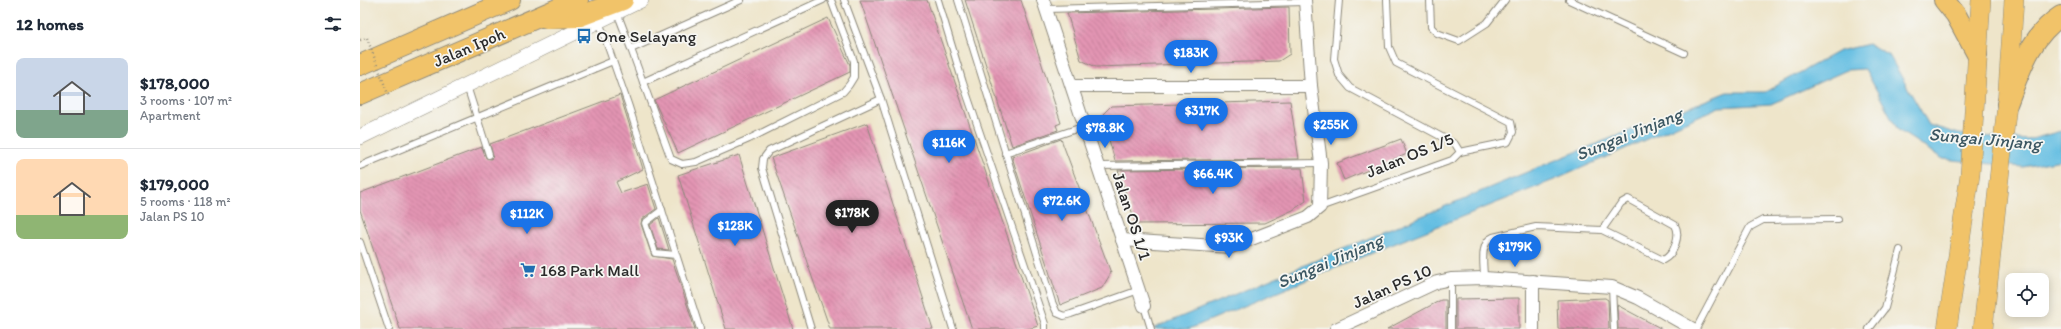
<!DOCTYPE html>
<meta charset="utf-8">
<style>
:root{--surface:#fff;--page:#f6f6f7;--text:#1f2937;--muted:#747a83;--line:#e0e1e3;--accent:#1a73e8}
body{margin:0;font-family:Itim,sans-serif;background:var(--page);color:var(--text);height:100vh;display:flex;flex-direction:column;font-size:15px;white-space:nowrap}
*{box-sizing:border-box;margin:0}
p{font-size:13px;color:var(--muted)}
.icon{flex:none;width:22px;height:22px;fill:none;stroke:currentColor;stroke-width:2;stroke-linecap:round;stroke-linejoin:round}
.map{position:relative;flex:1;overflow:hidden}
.details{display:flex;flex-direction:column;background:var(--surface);width:360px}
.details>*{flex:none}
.fabs{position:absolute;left:1645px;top:273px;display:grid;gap:8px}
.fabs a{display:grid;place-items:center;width:44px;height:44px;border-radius:8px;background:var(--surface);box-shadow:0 2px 10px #0003;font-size:20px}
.price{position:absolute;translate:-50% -34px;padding:0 9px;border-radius:14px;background:var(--accent);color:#fff;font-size:13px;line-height:26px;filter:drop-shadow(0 1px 2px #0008)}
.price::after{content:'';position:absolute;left:50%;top:24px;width:12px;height:9px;margin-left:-6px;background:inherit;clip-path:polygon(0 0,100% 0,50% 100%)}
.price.on{background:#222;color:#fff}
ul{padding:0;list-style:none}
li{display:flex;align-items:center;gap:12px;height:100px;padding:0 16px}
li+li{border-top:1px solid var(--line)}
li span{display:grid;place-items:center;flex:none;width:112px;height:80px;border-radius:8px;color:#555}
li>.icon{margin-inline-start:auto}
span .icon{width:48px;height:48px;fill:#fffc;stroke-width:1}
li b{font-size:17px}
h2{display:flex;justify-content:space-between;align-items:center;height:48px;padding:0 16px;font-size:17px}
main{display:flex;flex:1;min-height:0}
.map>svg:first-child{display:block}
.water{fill:#64bee2;stroke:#487486}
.building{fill:url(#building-back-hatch)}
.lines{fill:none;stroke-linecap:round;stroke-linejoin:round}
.service-casing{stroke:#8c887a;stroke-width:8}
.minor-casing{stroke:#8c887a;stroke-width:14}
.tertiary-casing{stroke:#8c887a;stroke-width:16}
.primary-casing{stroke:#8c887a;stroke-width:20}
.trunk-casing{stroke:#8c887a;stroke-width:22}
.path{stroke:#8c887a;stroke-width:2.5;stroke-dasharray:1 3;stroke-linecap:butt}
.service{stroke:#fff;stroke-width:6}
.minor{stroke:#fff;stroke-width:12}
.tertiary{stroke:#fff;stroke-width:15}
.primary{stroke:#f1c369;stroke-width:19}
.trunk{stroke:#f1c369;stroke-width:20}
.path-bridge{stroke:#8c887a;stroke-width:2.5;stroke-dasharray:1 3;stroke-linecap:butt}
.labels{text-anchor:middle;stroke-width:3.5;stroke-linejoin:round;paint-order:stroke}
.poi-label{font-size:17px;fill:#2b2b2b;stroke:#f6f6f2;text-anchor:start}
.street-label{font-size:17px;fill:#2b2b2b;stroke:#f6f6f2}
.water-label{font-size:18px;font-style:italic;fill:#3c5762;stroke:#f6f6f2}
</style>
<main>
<section class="details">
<h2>12 homes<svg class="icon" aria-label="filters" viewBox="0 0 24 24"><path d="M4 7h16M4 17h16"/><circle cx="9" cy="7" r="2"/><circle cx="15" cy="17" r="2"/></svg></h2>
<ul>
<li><span style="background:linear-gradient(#c9d6e8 65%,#7fa58c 0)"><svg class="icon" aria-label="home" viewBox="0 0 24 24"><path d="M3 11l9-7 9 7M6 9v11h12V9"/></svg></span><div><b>$178,000</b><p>3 rooms · 107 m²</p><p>Apartment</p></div></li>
<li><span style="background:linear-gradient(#ffd9b3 70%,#8fb573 0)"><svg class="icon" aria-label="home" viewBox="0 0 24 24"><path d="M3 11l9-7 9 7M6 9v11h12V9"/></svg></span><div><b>$179,000</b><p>5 rooms · 118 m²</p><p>Jalan PS 10</p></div></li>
</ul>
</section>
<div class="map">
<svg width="1701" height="329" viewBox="0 0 1701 329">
<defs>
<pattern id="building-back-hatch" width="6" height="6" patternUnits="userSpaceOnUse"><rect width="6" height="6" fill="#e394b3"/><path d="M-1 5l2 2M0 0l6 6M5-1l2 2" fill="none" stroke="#b87992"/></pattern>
</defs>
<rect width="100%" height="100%" fill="#f6f6f2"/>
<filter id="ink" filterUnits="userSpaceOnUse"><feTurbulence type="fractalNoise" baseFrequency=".025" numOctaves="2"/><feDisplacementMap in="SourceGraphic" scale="8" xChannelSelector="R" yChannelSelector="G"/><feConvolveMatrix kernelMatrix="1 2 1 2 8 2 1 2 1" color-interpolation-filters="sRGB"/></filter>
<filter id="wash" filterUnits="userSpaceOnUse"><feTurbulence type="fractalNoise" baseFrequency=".012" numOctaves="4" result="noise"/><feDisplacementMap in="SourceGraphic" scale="16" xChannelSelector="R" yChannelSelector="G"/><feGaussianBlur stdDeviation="0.9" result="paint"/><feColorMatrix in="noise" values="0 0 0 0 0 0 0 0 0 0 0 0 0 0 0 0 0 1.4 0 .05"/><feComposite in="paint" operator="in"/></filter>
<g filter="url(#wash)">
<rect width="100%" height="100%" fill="#eee5ca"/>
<path class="water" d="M1509,44l20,11 40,70 30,9 69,6 33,-9v29l-38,7 -80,-8 -45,-29 -33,-61 -18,1 -76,34 -52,3 -160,71 -178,71 -192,80h-37l399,-167 176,-70h38l74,-41z"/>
<g id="blocks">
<g class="building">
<path d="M500,0h67l111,326 -10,3h-56z"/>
<path d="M605,0h56l40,123 -5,2 2,5 -46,16z"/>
<path d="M929,7l1,47 -11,7 -183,6 -15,-7 -14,-47z"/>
<path d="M468,18l22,47v7l-172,81 -24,-53z"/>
<path d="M260,95l23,74 -27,13 5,11 27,-9 8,25 -14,10 -1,5 11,32 20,3 23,70h-295l-40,-119v-17l122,-46 4,11 5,1 2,-3 -3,-12z"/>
<path d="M930,101l9,58 -184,2 -13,-46 9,-9z"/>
<path d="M507,123l66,206h-103l-59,-171z"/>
<path d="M701,139l50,134 -9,15 -42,17 -48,-148z"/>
<path d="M1041,139l6,15 -63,26 -7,-17z"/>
<path d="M379,155l54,174h-67l-48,-154z"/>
<path d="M942,168l4,33 -13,9 -28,13 -129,1 -18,-54z"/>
<path d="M299,218l10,32 -11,-1 -8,-24z"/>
<path d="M1159,298v31h-63v-30z"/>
<path d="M1245,298l3,2 1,29h-51l-1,-29z"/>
<path d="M1081,300h5v29h-59z"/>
<path d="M1257,305l45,24h-44z"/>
</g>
</g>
</g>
<g filter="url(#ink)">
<use href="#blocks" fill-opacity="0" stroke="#8c887a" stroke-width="1"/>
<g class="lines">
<defs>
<g id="service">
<path d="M381,0l-110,49 40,110 11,5 14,-2 53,-23 94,-47 6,-7 5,-8v-16l-23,-61"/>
<path d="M484,0l37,99 72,230"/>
<path d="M578,0l25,83 82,241v5"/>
<path d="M598,0l94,302 5,11 7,3 7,-2 68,-24"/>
<path d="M979,0l-5,59 5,16 11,13 105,56 5,8"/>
<path d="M1070,0l1,27 6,6 22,8 28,-18 18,-23"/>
<path d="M1209,0l115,53"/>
<path d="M687,9l258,-7"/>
<path d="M257,12l14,37"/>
<path d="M239,21l29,83 72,225"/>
<path d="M283,82l180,-82"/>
<path d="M107,86l22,69"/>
<path d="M645,153l80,-27"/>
<path d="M0,166l253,-105"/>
<path d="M738,166l223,-3"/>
<path d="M960,207l132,-47 8,-8 48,-10 5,-10 -2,-10 -115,-59 -7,-16 -2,-47"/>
<path d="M302,210l-17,13 10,30 21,2"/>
<path d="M0,242l29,87"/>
<path d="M1124,278c0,-13 -5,-35 9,-41l43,-10 66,3 61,30c11,-5 18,-25 12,-35l-47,-26 -7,4 -19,27"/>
<path d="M1091,279v50"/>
<path d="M1252,287l2,42"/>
<path d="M784,306l7,23"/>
<path d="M451,329l-49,-161 1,-9 6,-8 112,-52"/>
<path d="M1336,329l54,-102 13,-7 75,-1"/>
<path d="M1509,329l16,-21 15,-58"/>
</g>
<g id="minor">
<path d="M683,0l101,306"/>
<path d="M712,86h239"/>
<path d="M762,240l109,7 77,-30 12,-10 1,-44 -10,-77 -6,-86"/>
<path d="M1173,281v48"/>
<path d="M976,329l101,-47 14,-3 33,-1 128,9 26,11 55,31"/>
</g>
<path id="tertiary" d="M0,137l281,-137"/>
<g id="primary">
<path d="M1587,329l23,-154 11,-175"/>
<path d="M1623,329l24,-225 7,-104"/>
</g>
<g id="trunk">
<path d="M1584,0l12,15 21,39"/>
<path d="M186,18l32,-1 45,-17"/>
<path d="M0,65l150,-65"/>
<path d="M0,94l218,-94"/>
<path d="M1647,104c13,-33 23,-68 54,-88"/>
</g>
</defs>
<use href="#service" class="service-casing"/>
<use href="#minor" class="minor-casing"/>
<use href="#tertiary" class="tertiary-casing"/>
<use href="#primary" class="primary-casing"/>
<use href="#trunk" class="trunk-casing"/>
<path class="path" d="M0,40l7,-2"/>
<use href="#service" class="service"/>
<use href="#minor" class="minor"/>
<use href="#tertiary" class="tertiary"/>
<use href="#primary" class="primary"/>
<use href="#trunk" class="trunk"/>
<path class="path-bridge" d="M7,38l22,59"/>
</g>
</g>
<defs>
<symbol id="bus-bare" viewBox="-9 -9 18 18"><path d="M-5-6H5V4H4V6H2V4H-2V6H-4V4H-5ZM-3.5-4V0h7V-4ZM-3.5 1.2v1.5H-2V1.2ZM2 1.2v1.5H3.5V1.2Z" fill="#1f6fb2" stroke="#f6f6f2" stroke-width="2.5" paint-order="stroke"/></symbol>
<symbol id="supermarket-bare" viewBox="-9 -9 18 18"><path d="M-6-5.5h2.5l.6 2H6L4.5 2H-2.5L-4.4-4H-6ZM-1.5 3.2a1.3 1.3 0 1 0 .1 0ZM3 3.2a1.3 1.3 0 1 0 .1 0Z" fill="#1f6fb2" stroke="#f6f6f2" stroke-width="2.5" paint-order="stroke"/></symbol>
</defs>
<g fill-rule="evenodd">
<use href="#bus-bare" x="213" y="25" width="22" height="22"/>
<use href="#supermarket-bare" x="157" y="259" width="22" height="22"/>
</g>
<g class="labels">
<g class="poi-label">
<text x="236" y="42">One Selayang</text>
<text x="180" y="276">168 Park Mall</text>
</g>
<g class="street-label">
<text transform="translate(109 47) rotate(-23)" y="6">Jalan Ipoh</text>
<text transform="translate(1050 155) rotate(-22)" y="6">Jalan OS 1/5</text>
<text transform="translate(772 216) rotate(72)" y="6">Jalan OS 1/1</text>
<text transform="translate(1032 286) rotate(-24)" y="6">Jalan PS 10</text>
</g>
<g class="water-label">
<text transform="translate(1269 134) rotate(-22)" y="6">Sungai Jinjang</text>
<text transform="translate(1625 139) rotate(5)" y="6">Sungai Jinjang</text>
<text transform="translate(970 261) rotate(-23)" y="6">Sungai Jinjang</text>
</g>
</g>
</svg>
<div class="fabs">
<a><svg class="icon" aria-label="locate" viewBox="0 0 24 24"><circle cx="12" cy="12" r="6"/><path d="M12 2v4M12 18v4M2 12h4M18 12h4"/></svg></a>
</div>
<b class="price" style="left:831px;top:74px">$183K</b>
<b class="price" style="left:842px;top:132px">$317K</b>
<b class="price" style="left:971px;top:146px">$255K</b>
<b class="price" style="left:745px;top:149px">$78.8K</b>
<b class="price" style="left:589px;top:164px">$116K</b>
<b class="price" style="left:853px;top:195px">$66.4K</b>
<b class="price" style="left:702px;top:222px">$72.6K</b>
<b class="price on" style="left:492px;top:234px">$178K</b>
<b class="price" style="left:167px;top:235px">$112K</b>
<b class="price" style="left:375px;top:247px">$128K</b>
<b class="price" style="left:869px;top:259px">$93K</b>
<b class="price" style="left:1155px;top:268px">$179K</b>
</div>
</main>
